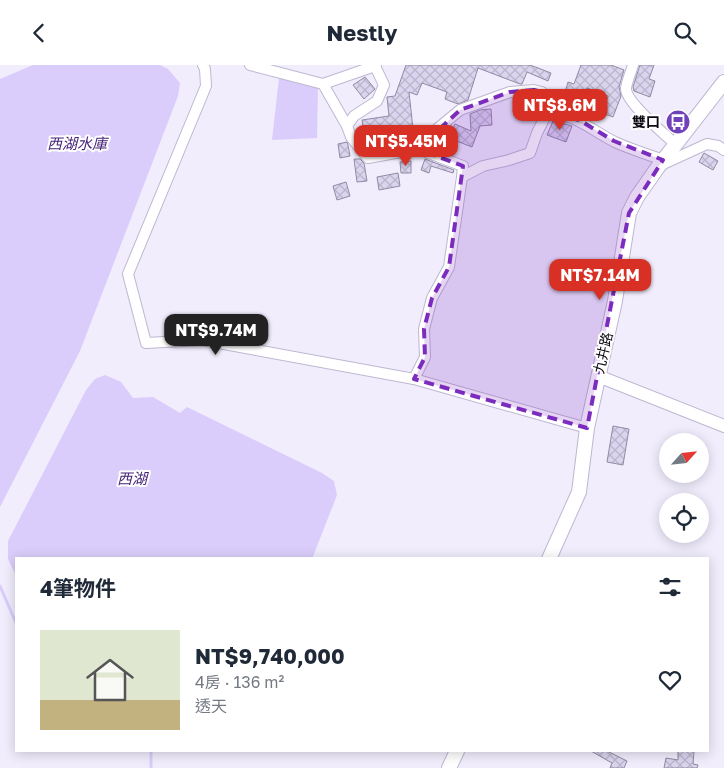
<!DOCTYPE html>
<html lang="zh-TW">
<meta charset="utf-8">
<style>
:root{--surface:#fff;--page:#f2f2f3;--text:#1f2937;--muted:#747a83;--accent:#d93025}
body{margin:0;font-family:"Golos Text","Noto Sans TC",sans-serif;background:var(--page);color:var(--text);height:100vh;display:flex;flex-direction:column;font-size:19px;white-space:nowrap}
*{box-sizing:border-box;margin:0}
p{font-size:16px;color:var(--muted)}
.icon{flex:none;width:28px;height:28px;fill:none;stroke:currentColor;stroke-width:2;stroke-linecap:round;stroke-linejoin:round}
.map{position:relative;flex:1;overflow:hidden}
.panel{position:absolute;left:15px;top:492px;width:694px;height:195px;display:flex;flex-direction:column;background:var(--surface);border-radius:0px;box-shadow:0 2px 12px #0003}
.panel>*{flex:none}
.needle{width:32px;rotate:63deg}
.tools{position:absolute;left:659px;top:368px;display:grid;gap:10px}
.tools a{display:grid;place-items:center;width:50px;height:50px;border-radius:50%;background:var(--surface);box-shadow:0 2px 12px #0003;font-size:25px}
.price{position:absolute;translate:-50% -42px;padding:0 11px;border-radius:10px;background:var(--accent);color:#fff;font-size:16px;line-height:32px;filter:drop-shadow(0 1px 2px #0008)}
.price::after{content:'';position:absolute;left:50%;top:30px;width:15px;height:11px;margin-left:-8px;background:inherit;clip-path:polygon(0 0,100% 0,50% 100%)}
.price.current{background:#222;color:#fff}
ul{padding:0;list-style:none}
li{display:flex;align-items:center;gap:15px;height:125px;padding:0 25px}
li span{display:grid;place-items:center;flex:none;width:140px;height:100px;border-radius:0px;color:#555}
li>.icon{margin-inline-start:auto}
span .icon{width:60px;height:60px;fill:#fffc;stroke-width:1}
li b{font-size:21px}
h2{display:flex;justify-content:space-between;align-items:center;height:60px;padding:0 25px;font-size:21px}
header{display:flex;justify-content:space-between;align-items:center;height:65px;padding:0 25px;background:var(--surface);font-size:22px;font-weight:700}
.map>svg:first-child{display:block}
.water{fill:#dacdfb}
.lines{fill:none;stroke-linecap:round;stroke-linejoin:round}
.stream{stroke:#dacdfb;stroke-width:3}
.building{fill:url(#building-cross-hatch);stroke:#918aa3}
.minor-casing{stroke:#beb7d1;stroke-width:12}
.tertiary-casing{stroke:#beb7d1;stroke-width:14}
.secondary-casing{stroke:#beb7d1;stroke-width:16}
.minor{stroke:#fff;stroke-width:10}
.tertiary{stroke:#fff;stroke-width:12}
.secondary{stroke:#fff;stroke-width:14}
.marked{fill:#7b2cbf;fill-opacity:0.2;stroke:#7b2cbf;stroke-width:4;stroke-dasharray:10 6;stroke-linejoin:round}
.labels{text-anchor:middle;stroke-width:4;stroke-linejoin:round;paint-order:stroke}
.poi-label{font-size:14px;font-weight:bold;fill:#0d0a13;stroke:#fff;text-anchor:end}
.street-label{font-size:14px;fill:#0d0a13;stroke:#fff}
.water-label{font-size:15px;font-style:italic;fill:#462378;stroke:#fff}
</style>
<header><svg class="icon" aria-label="back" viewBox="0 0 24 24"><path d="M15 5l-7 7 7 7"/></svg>Nestly<svg class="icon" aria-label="search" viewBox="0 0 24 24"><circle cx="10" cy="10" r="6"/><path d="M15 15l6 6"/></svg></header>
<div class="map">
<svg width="724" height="703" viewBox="0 0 724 703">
<defs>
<pattern id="building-cross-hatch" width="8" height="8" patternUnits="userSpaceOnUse" patternTransform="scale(1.25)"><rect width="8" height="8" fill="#dbd4ef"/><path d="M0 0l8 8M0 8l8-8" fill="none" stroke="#bbb5cc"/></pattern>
</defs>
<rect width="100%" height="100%" fill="#f1edfd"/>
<g class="water">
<path d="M33,0h127l8,4 12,14 -2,13 -98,255 -80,156v-428z"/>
<path d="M279,13l39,8 -1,52 -45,2z"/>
<path d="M105,310l16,7 12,16 20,-1 27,16 7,-6 135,66 12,8 3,14 -25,64h-296v17l-8,-17v-18l78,-151 9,-11z"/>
</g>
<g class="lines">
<g class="stream">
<path d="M0,521l16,37"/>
<path d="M151,686v17"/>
</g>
</g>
<g class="building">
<path d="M406,0h124l21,8 -3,8 -21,-9 -5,12h-2l-42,-16 -10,32 -10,4 -13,-5 2,-7 -25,-9 -5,12 -8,-3 4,37 -27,4 2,14 -17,4 -5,-7 -4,-24 27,-4 -2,-19 8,-1z"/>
<path d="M581,0h30l13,5 -5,17 2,9 -8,21 -11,-4 6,-17 -21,-8 -6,18 -18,-7 5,-17 6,2z"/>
<path d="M640,0h14l-5,14 6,2 -5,16 -16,-6 -1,-4z"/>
<path d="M365,12l10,12 -11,10 -11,-14z"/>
<path d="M491,44l1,16 -12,1 -8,21 -23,-9 6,-14 16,7 -1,-17 10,-4z"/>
<path d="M523,44l10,3 -2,8 -10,-3z"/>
<path d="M553,56l19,5 -6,16 -19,-7z"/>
<path d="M347,77l1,3 2,11 -10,2 -2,-14z"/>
<path d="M704,88l14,8 -5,9 -14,-8z"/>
<path d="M354,94h6l4,4 3,18 -10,1z"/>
<path d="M425,94l29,11 -1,3 -22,-7 -2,7 -8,-3z"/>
<path d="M411,96v12h-10l-1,-11z"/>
<path d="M398,108l2,13 -21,4 -2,-13z"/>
<path d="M346,117l4,14 -13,4 -4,-14z"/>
<path d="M613,361l16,3 -6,36 -16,-3z"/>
<path d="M591,686h16l20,10 -3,7h-14l2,-5z"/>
<path d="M678,686h16l-1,13 5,1 -1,3h-33l2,-10 12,2z"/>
</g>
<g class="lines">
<defs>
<g id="minor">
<path d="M203,0l2,4 1,17 -78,188 18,69 56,-3 212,39 173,49"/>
<path d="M250,0l73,19 24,42"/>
<path d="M376,0l-1,1 9,19 -7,16 -23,15 -7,10 4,11 17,21 50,-9 45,17 -1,11"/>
<path d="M633,0c-2,7 -6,16 -7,23 -1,14 39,46 49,56"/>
<path d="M323,19l52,-18"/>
<path d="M418,84l19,-20 23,-19 50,-18 24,-2 8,2 14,21"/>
<path d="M661,100l46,-21 11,2 6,4"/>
<path d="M414,314l11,-22 -1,-28 8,-31 17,-31 13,-90 21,-11 26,-6 21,-7 7,-20 10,-20c31,2 42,16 68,29 15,7 32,12 48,18"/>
</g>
<path id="tertiary" d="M598,311l126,50"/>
<g id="secondary">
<path d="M549,494l30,-67 8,-64 28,-127 14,-88 8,-16 21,-30 66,-85"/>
<path d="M449,703l8,-17"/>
</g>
</defs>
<use href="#minor" class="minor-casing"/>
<use href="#tertiary" class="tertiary-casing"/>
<use href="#secondary" class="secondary-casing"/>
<use href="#minor" class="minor"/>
<use href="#tertiary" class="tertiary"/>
<use href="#secondary" class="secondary"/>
</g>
<path class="marked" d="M534,25l8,2 14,21 23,7 35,21 49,19 -34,53 -42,215 -173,-49 11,-22 -1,-28 8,-31 17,-31 14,-101 -45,-17 42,-39 50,-18z"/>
<defs>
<symbol id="bus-disc" viewBox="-11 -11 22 22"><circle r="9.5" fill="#7041b9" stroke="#fff"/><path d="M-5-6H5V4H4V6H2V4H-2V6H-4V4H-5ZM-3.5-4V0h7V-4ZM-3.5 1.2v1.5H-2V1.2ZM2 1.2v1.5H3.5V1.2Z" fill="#fff"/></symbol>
</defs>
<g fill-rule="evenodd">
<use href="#bus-disc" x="664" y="43" width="28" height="28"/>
</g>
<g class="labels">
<g class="poi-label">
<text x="660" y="62">雙口</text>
</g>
<g class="street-label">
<text transform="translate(603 288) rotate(-77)" y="5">九井路</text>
</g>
<g class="water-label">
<text x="77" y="84">西湖水庫</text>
<text x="132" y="419">西湖</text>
</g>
</g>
</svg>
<div class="tools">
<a><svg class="needle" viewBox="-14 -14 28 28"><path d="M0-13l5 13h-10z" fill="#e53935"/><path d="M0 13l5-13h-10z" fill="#747a83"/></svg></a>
<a><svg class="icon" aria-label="locate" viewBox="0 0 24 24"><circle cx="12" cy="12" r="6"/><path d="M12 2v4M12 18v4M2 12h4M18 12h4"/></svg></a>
</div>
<b class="price" style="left:560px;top:66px">NT$8.6M</b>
<b class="price" style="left:406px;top:102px">NT$5.45M</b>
<b class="price" style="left:600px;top:236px">NT$7.14M</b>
<b class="price current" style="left:216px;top:291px">NT$9.74M</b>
<section class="panel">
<h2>4筆物件<svg class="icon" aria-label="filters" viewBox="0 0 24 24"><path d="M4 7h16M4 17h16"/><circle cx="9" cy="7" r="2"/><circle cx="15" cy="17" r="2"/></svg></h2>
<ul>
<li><span style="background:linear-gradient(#dfe7d0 70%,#c2b280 0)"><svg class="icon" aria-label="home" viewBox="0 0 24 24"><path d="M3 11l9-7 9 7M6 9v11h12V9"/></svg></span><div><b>NT$9,740,000</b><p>4房 · 136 m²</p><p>透天</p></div><svg class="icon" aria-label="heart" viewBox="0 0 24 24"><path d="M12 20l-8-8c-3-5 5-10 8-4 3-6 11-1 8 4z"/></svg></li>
</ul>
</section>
</div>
